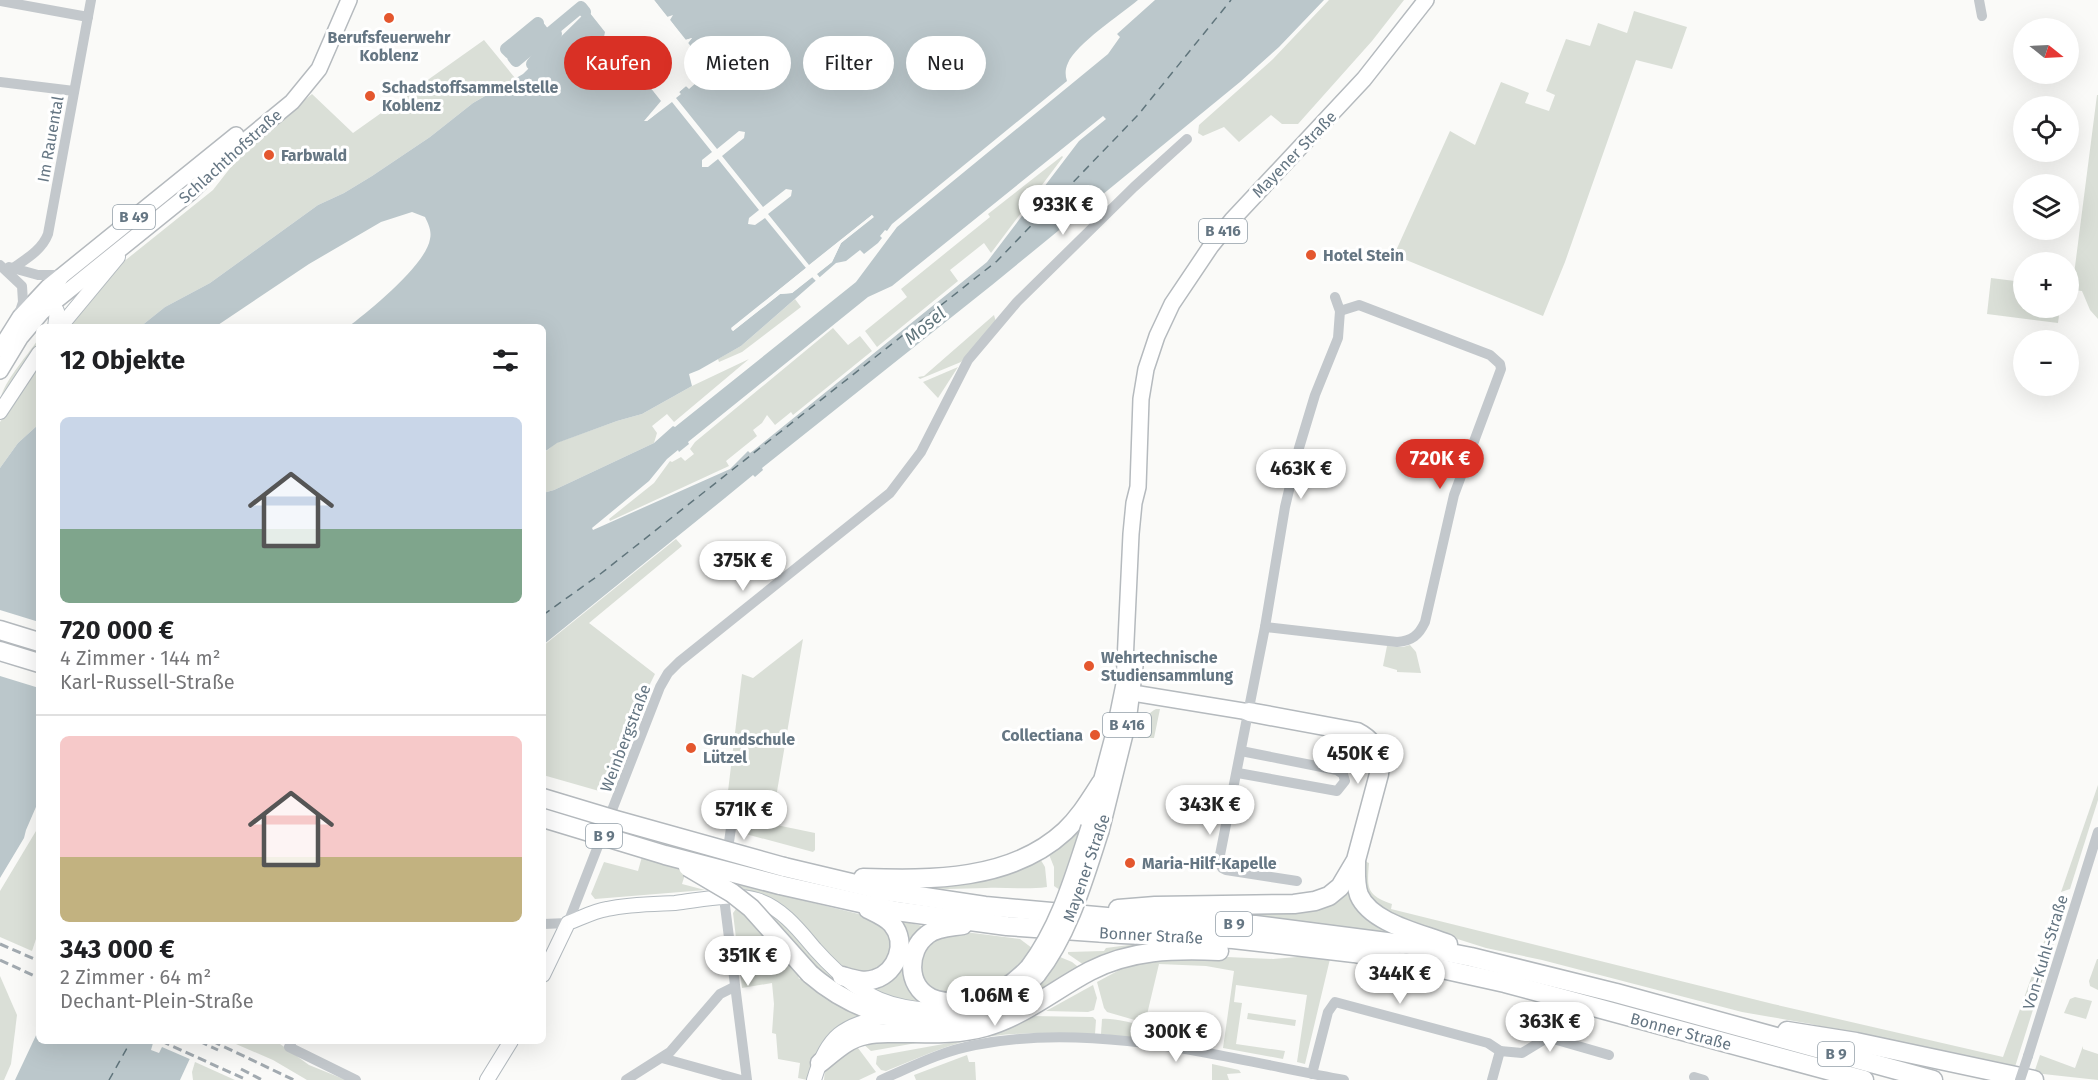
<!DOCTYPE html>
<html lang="de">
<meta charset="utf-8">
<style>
:root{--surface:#fff;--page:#f2f2f2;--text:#202124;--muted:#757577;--line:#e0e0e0;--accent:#d93025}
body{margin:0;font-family:"Fira Sans",sans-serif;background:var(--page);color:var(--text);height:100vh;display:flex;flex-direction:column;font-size:22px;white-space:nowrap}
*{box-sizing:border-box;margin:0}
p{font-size:20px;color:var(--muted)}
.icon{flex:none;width:33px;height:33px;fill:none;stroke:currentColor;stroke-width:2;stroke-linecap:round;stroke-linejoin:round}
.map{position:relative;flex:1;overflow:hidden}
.drawer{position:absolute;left:36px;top:324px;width:510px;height:720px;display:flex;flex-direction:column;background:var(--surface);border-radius:9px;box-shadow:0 6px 24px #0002}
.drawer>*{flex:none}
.hud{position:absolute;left:564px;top:36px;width:570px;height:54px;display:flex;gap:12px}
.needle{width:39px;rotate:108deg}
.buttons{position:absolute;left:2013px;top:18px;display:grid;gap:12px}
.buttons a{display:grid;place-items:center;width:66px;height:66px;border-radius:50%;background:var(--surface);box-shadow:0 6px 24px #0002;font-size:30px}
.price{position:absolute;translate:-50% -51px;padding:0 14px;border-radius:21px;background:#fff;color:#222;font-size:20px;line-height:39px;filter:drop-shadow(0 2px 3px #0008)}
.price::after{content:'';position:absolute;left:50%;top:36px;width:18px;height:14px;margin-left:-9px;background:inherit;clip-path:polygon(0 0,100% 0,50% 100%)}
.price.on{background:var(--accent);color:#fff}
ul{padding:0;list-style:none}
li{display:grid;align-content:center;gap:12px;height:318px;padding:0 24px}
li+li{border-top:2px solid var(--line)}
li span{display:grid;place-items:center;height:186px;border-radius:9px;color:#555}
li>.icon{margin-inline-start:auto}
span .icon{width:108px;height:108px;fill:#fffc;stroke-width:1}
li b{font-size:26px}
h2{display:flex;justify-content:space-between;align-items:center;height:72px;padding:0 24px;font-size:26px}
.chip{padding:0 21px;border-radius:27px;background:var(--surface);box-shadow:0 6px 24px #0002;font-size:21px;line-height:54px}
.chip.on{background:var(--accent);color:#fff}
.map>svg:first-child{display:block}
.green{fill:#dadfd7}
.water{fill:#bbc7cb;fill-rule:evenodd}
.pier{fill:#fafaf8;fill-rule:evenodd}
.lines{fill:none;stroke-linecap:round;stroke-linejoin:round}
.canal{stroke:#bbc7cb;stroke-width:12}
.ferry{stroke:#60757c;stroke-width:1.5;stroke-dasharray:8 6;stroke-linecap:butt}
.secondary-casing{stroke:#b3babf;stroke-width:16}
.primary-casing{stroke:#b5babe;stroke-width:18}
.highway-casing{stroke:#b4b9bd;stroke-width:21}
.street{stroke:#c3c8cc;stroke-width:10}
.secondary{stroke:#fff;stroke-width:14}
.primary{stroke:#fff;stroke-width:15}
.highway{stroke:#fff;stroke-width:18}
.rail{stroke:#a2aab0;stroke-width:3;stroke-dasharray:9 4.5;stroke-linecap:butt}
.primary-bridge-casing{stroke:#b5babe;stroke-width:18;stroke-linecap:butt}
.highway-bridge-casing{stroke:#b4b9bd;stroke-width:21;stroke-linecap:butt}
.street-bridge{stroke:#c3c8cc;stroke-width:10}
.primary-bridge{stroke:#fff;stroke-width:15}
.highway-bridge{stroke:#fff;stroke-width:18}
.poi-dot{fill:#e4572e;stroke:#fff;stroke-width:2}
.labels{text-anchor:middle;stroke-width:6;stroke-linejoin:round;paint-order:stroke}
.shield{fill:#fff;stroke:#939fa8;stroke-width:1.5}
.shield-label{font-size:15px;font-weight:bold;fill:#657683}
.poi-label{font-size:16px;font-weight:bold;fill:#657683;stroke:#fff;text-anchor:start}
.street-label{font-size:16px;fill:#657683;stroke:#fff}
.water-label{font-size:18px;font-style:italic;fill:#60757c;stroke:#fff}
</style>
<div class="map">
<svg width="2098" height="1080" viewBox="0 0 2098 1080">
<rect width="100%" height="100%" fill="#fafaf8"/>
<g class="green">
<path d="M1329,0h75l-32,41 -74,83h-16l-11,-9 -32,27 -15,-15 -21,9 -5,-3 1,-8 74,-66z"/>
<path d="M1634,11l53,16 -15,42 -36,-9 -71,202 -22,54 -149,-61 56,-124 25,14 26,-63 28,11 -4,10 24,8 6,-16 -9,-4 20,-52 24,7 8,-23 29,10z"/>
<path d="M484,40l31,38 -42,25 -43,34 -58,39 -28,17 -26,12 -108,78 -45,24 -25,20h-74l51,-60 96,-77 32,-41 67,-55 41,39z"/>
<path d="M2097,95h1v224l-8,-9 -8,-19 -10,-1z"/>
<path d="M1062,156l1,1 -72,96 -7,-10 -34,27 8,11 -81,66 -12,-16 42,-34 -6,-8 89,-72 -2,-3z"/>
<path d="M1991,278l32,4 1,26h36l-2,15 -71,-9z"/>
<path d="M795,299l6,8 -59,45 -23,10 -1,-3 23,-13z"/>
<path d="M994,315l2,7 -35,40 -41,17 -2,-2 6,-1z"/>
<path d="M833,328l15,17 12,-9 12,15 -79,64 -2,-3 -16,13 -8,-10 -5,8 -9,7 4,6 -31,25 3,5 -119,55 -1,-2 45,-36 16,-22 2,1 9,-5 4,4 9,-7 -4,-5 5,-7z"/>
<path d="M37,341l2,1 -39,61c0,-17 27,-47 37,-62z"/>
<path d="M749,359l-75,63 -7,-8 -15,12 5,7 -3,10 -100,47 -11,3 1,-40 12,-10 61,-22 25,-7 50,-28z"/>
<path d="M39,363v61l-21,19 -18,25v-46z"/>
<path d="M958,367l-20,31 -15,-16z"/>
<path d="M676,539l6,7 -93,77 66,51 -10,20 -39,99 -63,-18v-129z"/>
<path d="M803,639l-30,176 -5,3 -10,-1 -4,-5 -28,-4 16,-134 11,4z"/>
<path d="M1410,645l6,7 5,21 -24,-1v-2l-14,-4 4,-20 16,1z"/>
<path d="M1156,709h4l-6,29h-16c4,-13 5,-22 18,-29z"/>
<path d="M2098,785v15l-28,89 -9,3z"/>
<path d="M747,819l68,14v17l-2,2 -71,-19 1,-9z"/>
<path d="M1084,819l-24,71 -6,-4v-19l-6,-15z"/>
<path d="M39,826v114l-3,-1 -4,12 -32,-14v-46z"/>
<path d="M646,842l45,13 -9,29 23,6 -110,9 -4,-5 13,-32 34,9z"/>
<path d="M1039,857l6,10 2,20c-21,3 -40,0 -61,1 -20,0 -38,2 -57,0v-4z"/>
<path d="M1364,861l5,2c-2,25 -3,32 23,41l-1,5 382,95 230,53 55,-155 8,3 -52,165 -99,-19 -104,-27 -69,-12 -200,-52 -56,-12 -92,-29 -30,-25z"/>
<path d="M739,881l38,13 98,24 21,24 -15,31h-34l-80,-74 -30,-13z"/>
<path d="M1353,889l62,47 -266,-25 189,-16z"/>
<path d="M736,909l32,4 12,6 51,57 13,8 13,12 -28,-14 -38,-36 8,33 4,-3 63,39 -13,4 86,20 -68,12 -10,-9 -6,2 21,28 -17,8h-35l1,-11 11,-40c-17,12 -23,32 -29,51l-9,-2 2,-15 -22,-4 -2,-25 -4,-1 2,-29 -2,-21 -30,5 -9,-75z"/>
<path d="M897,920l30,7 -19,24z"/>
<path d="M957,931l63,8 12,9 -10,13 2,2 -30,24 -27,10 -35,-3 -17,-30 9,-22z"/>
<path d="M1159,941l64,6 -139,18 -16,-11v-2l36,-1 2,-3z"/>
<path d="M1204,956l69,3 36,-3 21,3 -25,105 -8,-2 10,-67 -71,-10 -2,17 8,1 -6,41 49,7 -2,8 -60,-11 11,-77 -28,-5 -47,-2 -14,59 -38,-11 -3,-4 -7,-26 41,-22z"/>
<path d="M1060,957l12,5 10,8 -70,37 28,-23z"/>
<path d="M2097,959h1v31l-8,-4 -1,-5z"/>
<path d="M902,961l22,37 -2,6 -23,-5 -29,-10z"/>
<path d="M0,976l17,39 -6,49 -7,16h-4z"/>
<path d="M1093,985l4,13 -3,12 -6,2 -42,-1z"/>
<path d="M2075,997l17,4 -6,18 -22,-6 6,-14z"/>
<path d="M1248,1013l48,7 -1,6 -48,-7z"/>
<path d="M1030,1016l63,1 3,3 -1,14c-41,-1 -84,-3 -125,6 -29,7 -56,20 -84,31l-5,-1 -5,-6 1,-8 72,-13z"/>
<path d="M1102,1019c21,-2 64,15 84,23v2l-85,-10z"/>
<path d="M229,1041h47l33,24 37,15h-39l-34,-20z"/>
<path d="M2083,1046v3l15,5v26l-64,-7 6,-18 35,13z"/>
<path d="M967,1055l2,7h6l1,18h-60l-2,-5z"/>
<path d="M195,1062l40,18h-42l-1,-8z"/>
<path d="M1212,1064l27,6 2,3 -14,1 2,6h-17z"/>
</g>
<g class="water">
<path d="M654,0h484c-18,15 -62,44 -70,63 -3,6 -3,12 -1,18l-175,143 -5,7 -2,-1 -5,6 2,2 -4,5 -14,11 -4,-4 -14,11 -10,2 -95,83 -42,24 -10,4 3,12 -50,28 -25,7 -60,22 -14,10v-126h-195c21,-16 78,-62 82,-88 2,-8 -2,-16 -5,-22l-13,-5 -31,10 -72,42 -94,63h-75l25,-20 45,-24 108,-78 26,-12 28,-17 58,-39 43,-34 50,-29 65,-64 74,91 -15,20 33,-27 -1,-2 7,-6 3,2 38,-32 -10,-2 -13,9 -16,-20 4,-5 -6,2zM872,215l1,2 -32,26 -9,19 -17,13 -23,18 -12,1 -47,37 -2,-3z"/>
<path d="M1155,0h169l-45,47 -39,35 -248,203 -230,183 1,2 -8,7 -2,-2 -28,23 -182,147v-152l11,-3 100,-47 19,-17 2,1 181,-145 41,-55 211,-173 12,-17 -3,-3zM1103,116l3,3 -27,22 -92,121 -233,188 -4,3 -2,-2 -18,18 -137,61 -1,-2 57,-47 18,-22 11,-9 1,2 10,-8 -1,-2 180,-145 24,-11z"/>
<path d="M39,424v376l-13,30 -2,8 -24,40v-410l18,-25z"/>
<path d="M39,1029v12h159l-18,39h-165z"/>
</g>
<g class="pier">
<path d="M651,0h3l13,17 6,-2 -3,5 15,20 7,-2 -4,5 15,20 14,-9h6l4,2 -38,33 -3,-3 -7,6 2,2 -5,4 41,51 22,-18 6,1 -1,6 -22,18 41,51 23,-18 6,1 -1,6 -23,18 41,51 63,-50 2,2 -33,26 -9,19 -15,12 5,6 -4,3 -6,-6 -20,16 -12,1 -47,37 -2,-2 75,-61 -41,-50 -10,7 -7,-1 1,-6 10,-8 -41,-51 -10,8h-6v-7l10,-8 -40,-50 -25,19h-3l17,-20 -15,-19h-5l1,-5 -14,-18h-5l1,-5 -15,-18 -5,1 1,-5 -19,-24h4l74,91v3l-3,4 16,-12v-4l7,-6h5l33,-28 -7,2 -10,8 -3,-1zM833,251l-4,9 -15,12 -23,18h-8z"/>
<path d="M0,610l39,12v66l-39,-12z"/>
<path d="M149,1041h52l-9,19 -30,-13 -3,6 -8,-3 2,-7z"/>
</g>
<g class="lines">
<g class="canal">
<path d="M538,23l-32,26 4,4 30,-25 3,4 -30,25 3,4 65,-54 4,5"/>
<path d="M532,64l24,-30"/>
</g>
<g class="ferry">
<path d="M543,615l56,-40 398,-314 141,-146 93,-115"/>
<path d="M109,1080l22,-39"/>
</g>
<defs>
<g id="secondary">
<path d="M55,327l2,-16 -7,-12 11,-22"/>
<path d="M60,327l58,-70"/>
<path d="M0,412l39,-59"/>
<path d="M543,975l25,-52c13,-5 26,-12 39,-14 22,-5 46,-5 68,-6 26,-3 57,-11 82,-3 25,8 42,30 58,49 26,29 52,51 90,58 16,3 34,5 50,1"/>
<path d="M487,1080l24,-39"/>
<path d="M814,1080c13,-45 29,-55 74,-64"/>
</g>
<g id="primary">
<path d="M0,349l20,-32 28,-30 188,-152"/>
<path d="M0,371l20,-33 22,-26 149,-120 39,-39 62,-51 27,-33 30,-69"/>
<path d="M1133,693l116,19"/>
<path d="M1089,827l25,-94 10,-49 7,-150 3,-31 4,-16 3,-88 5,-30 11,-33 15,-32 39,-58 21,-26 132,-141 62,-79"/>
<path d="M1101,831l27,-109 7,-56"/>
<path d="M972,1003c22,-8 40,-19 56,-36"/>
<path d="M889,1016c54,12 111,2 149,-41"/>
</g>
<g id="highway">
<path d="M0,630l39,12"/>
<path d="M0,651l39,12"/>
<path d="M1356,862c0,11 -1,22 3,33 12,28 61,38 89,49"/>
<path d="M784,867l101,24 100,15 133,12 137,7 155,20 61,12 145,36 317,87"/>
<path d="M863,878c68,2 148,3 202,-47 15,-14 25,-31 36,-48"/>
<path d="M780,885l116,26 111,15 114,8 112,5 121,14 88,16 63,14 359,97"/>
<path d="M1118,909l37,-3 139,-2 21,-3 14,-5 11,-9 16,-27 23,-86c2,-19 -4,-33 -22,-42l-108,-20"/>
<path d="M963,925c-12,2 -27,2 -36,10 -20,15 -21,51 4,63 12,6 27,4 41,5"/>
<path d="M810,974c23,20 49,34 79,42"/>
<path d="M842,976c11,3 22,7 33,3 22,-7 33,-36 17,-55 -6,-7 -16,-11 -24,-15"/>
<path d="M1787,1031l69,11 178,38"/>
<path d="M820,1063c14,-11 28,-25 46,-28 11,-3 22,-2 32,-2 29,0 59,2 87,-6 39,-11 69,-37 105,-56 41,-21 83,-22 129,-20"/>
</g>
</defs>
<use href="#secondary" class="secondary-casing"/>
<use href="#primary" class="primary-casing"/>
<use href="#highway" class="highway-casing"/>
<g class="street">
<path d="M1979,0l3,16"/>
<path d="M0,1l88,16"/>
<path d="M0,82l74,9"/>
<path d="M0,265l22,21 1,16 -5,15"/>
<path d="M9,267l29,8h24"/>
<path d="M13,268c13,-9 29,-18 35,-34l43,-234"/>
<path d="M1265,627l132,15c15,-1 22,-7 28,-20l29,-127 47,-126 -1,-5 -10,-9 -131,-50 -19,6"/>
<path d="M1238,773l99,18 8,-10 -2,-7 -6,-4 -96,-19"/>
<path d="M726,812l7,2 -6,42"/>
<path d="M1297,881l-71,-11 -4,-2 -3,-8 46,-233 20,-120 14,-59 16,-53 23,-57 2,-27 -5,-14"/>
<path d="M723,890l24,190"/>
<path d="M543,924l25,-1 92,-236 8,-14 11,-11 211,-169 31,-41 47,-92 49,-58 117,-115 53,-48"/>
<path d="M292,1041l-3,6 67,33"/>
<path d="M1500,1051l22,2 23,-14 5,-1 59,17"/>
<path d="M2028,1056l70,-224"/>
<path d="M662,1058l79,22"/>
<path d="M1312,1074l16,-62 7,-10 153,41 12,8 -8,29"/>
<path d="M1694,1077l10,3"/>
<path d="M626,1080l44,-28 50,-58 14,-7"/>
<path d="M881,1080c30,-13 61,-29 94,-35 120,-24 251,13 369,35"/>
</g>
<use href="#secondary" class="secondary"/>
<use href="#primary" class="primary"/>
<use href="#highway" class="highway"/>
<g class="rail">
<path d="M0,944l39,17"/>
<path d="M0,960l39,18"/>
<path d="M161,1041l86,39"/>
<path d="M199,1041l19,9"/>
<path d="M212,1041l82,39"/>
<path d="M241,1069l21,11"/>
</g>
<defs>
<g id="primary-bridge">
<path d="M1028,967c31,-41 45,-91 61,-140"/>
<path d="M1038,975c32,-41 47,-95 63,-144"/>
</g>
<g id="highway-bridge">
<path d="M543,798l73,22 168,47"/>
<path d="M543,818l122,37 115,30"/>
<path d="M688,867l44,26 19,15 59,66"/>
</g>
</defs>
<use href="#primary-bridge" class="primary-bridge-casing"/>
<use href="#highway-bridge" class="highway-bridge-casing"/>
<path class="street-bridge" d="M2020,1080l8,-24"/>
<use href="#primary-bridge" class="primary-bridge"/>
<use href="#highway-bridge" class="highway-bridge"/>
</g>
<g class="poi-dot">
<circle cx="389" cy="18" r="6"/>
<circle cx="370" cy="96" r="6"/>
<circle cx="269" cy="155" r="6"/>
<circle cx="1311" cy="255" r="6"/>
<circle cx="1089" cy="666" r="6"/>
<circle cx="1095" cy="735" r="6"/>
<circle cx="691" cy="748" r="6"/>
<circle cx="1130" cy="863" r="6"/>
</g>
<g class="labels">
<g class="shield">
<rect x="113" y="205" width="42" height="24" rx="4.5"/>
<rect x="1199" y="219" width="48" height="24" rx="4.5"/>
<rect x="1103" y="713" width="48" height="24" rx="4.5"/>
<rect x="586" y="824" width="36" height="24" rx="4.5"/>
<rect x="1216" y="912" width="36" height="24" rx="4.5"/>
<rect x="1818" y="1042" width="36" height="24" rx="4.5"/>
</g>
<g class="shield-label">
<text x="134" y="222">B 49</text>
<text x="1223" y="236">B 416</text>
<text x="1127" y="730">B 416</text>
<text x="604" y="841">B 9</text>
<text x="1234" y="929">B 9</text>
<text x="1836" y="1059">B 9</text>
</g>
<g class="poi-label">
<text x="389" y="43" text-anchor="middle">Berufsfeuerwehr<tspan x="389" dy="18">Koblenz</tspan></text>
<text x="382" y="93">Schadstoffsammelstelle<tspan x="382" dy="18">Koblenz</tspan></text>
<text x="281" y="161">Farbwald</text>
<text x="1323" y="261">Hotel Stein</text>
<text x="1101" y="663">Wehrtechnische<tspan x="1101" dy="18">Studiensammlung</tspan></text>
<text x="1083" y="741" text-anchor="end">Collectiana</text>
<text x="703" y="745">Grundschule<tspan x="703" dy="18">Lützel</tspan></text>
<text x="1142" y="869">Maria-Hilf-Kapelle</text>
</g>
<g class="street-label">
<text transform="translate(50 139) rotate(-80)" y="6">Im Rauental</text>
<text transform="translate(1294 154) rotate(-46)" y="6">Mayener Straße</text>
<text transform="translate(230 156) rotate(-42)" y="6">Schlachthofstraße</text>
<text transform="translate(625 738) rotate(-69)" y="6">Weinbergstraße</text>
<text transform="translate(1086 868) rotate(-71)" y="6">Mayener Straße</text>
<text transform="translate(1151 935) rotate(3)" y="6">Bonner Straße</text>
<text transform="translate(2045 952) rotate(-73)" y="6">Von-Kuhl-Straße</text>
<text transform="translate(1681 1031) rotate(15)" y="6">Bonner Straße</text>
</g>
<g class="water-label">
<text transform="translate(925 326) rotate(-39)" y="6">Mosel</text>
</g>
</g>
</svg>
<div class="buttons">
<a><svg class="needle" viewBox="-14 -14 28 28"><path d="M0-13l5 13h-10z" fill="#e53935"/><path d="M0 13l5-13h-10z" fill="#757577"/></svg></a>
<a><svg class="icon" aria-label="locate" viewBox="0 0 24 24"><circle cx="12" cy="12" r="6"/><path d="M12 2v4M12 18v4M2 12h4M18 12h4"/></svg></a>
<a><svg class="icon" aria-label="layers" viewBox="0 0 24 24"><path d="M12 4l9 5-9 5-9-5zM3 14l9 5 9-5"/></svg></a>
<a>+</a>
<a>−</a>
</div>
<b class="price" style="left:1063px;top:236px">933K €</b>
<b class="price on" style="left:1440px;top:490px">720K €</b>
<b class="price" style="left:1301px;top:500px">463K €</b>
<b class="price" style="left:743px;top:592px">375K €</b>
<b class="price" style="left:1358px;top:785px">450K €</b>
<b class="price" style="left:1210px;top:836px">343K €</b>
<b class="price" style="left:744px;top:841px">571K €</b>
<b class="price" style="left:748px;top:987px">351K €</b>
<b class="price" style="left:1400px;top:1005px">344K €</b>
<b class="price" style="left:995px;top:1027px">1.06M €</b>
<b class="price" style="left:1550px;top:1053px">363K €</b>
<b class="price" style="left:1176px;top:1063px">300K €</b>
<div class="hud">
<a class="chip on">Kaufen</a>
<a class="chip">Mieten</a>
<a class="chip">Filter</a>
<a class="chip">Neu</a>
</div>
<section class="drawer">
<h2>12 Objekte<svg class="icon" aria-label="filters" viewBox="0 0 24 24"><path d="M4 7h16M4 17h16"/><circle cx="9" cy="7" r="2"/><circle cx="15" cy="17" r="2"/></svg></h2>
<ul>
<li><span style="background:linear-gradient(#c9d6e8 60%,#7fa58c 0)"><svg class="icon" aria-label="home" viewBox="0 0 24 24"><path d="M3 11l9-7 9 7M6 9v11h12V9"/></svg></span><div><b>720 000 €</b><p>4 Zimmer · 144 m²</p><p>Karl-Russell-Straße</p></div></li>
<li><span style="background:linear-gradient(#f6c9c9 65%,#c2b280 0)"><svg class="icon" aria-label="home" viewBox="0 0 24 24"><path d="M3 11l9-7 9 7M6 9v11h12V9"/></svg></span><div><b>343 000 €</b><p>2 Zimmer · 64 m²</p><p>Dechant-Plein-Straße</p></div></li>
</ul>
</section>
</div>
